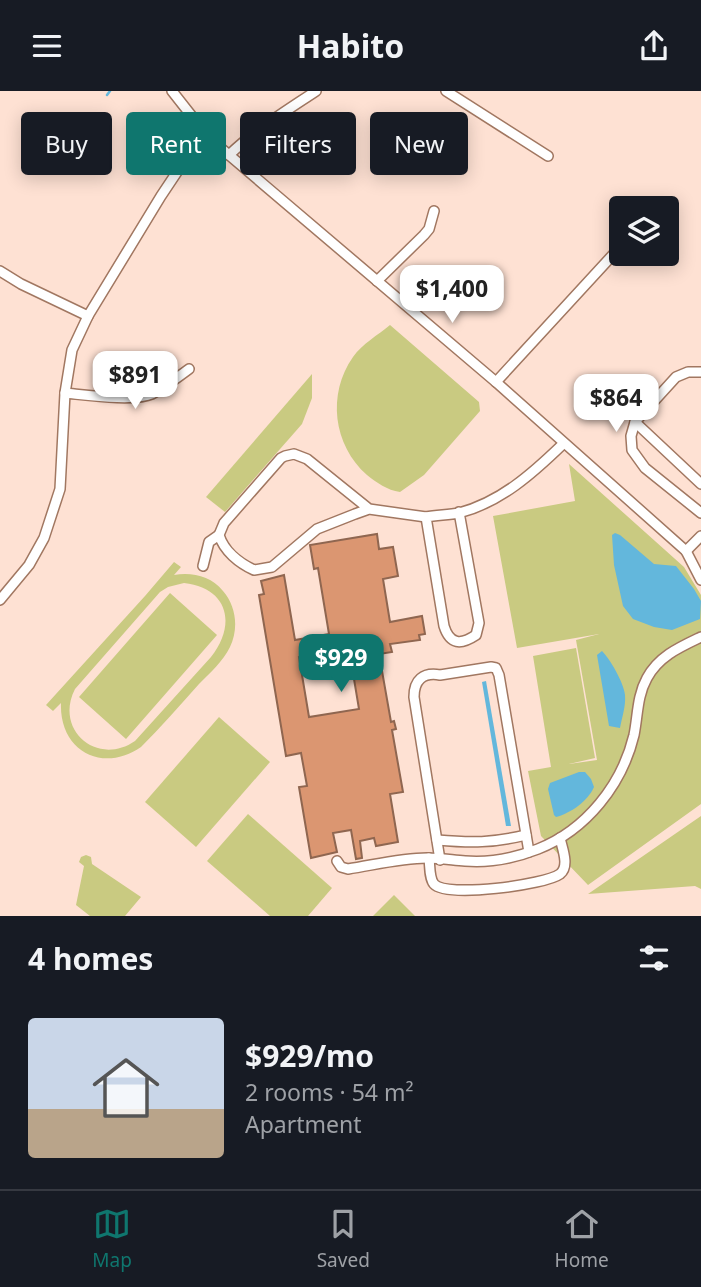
<!DOCTYPE html>
<meta charset="utf-8">
<style>
:root{--surface:#171b24;--page:#242831;--text:#f1f3f6;--muted:#9ea1a6;--line:#363941;--accent:#0f766e}
body{margin:0;font-family:"Noto Sans",sans-serif;background:var(--page);color:var(--text);height:100vh;display:flex;flex-direction:column;font-size:26px;white-space:nowrap}
*{box-sizing:border-box;margin:0}
p{font-size:23px;color:var(--muted)}
.icon{flex:none;width:38px;height:38px;fill:none;stroke:currentColor;stroke-width:2;stroke-linecap:round;stroke-linejoin:round}
.map{position:relative;height:825px;overflow:hidden}
.side{display:flex;flex-direction:column;background:var(--surface);flex:1}
.side>*{flex:none}
.banner{position:absolute;left:21px;top:21px;width:660px;height:63px;display:flex;gap:14px}
.tools{position:absolute;left:609px;top:105px;display:grid;gap:14px}
.tools a{display:grid;place-items:center;width:70px;height:70px;border-radius:7px;background:var(--surface);box-shadow:0 4px 18px #0003;font-size:35px}
.price{position:absolute;translate:-50% -60px;padding:0 16px;border-radius:14px;background:#fff;color:#222;font-size:23px;line-height:46px;filter:drop-shadow(0 2px 4px #0008)}
.price::after{content:'';position:absolute;left:50%;top:42px;width:21px;height:16px;margin-left:-10px;background:inherit;clip-path:polygon(0 0,100% 0,50% 100%)}
.price.on{background:var(--accent);color:#fff}
ul{padding:0;list-style:none}
li{display:flex;align-items:center;gap:21px;height:175px;padding:0 28px}
li span{display:grid;place-items:center;flex:none;width:196px;height:140px;border-radius:7px;color:#555}
li>.icon{margin-inline-start:auto}
span .icon{width:84px;height:84px;fill:#fffc;stroke-width:1}
li b{font-size:30px}
h2{display:flex;justify-content:space-between;align-items:center;height:84px;padding:0 28px;font-size:30px}
.pill{padding:0 24px;border-radius:7px;background:var(--surface);box-shadow:0 4px 18px #0003;font-size:24px;line-height:63px}
.pill.on{background:var(--accent);color:#fff}
header{display:flex;justify-content:space-between;align-items:center;height:91px;padding:0 28px;background:var(--surface);font-size:32px;font-weight:700}
.dock{display:flex;justify-content:space-around;align-items:center;height:98px;border-top:2px solid var(--line);background:var(--surface);font-size:19px;color:var(--muted)}
.dock a{display:grid;justify-items:center;gap:4px}
.dock .on{color:var(--accent)}
.map>svg:first-child{display:block}
.green{fill:#c9ca81;fill-rule:evenodd}
.water{fill:#63b7dc}
.lines{fill:none;stroke-linecap:round;stroke-linejoin:round}
.stream{stroke:#63b7dc;stroke-width:2.5}
.building{fill:#db9671;stroke:#8f6650;stroke-width:2;fill-rule:evenodd}
.minor-casing{stroke:#a17761;stroke-width:12}
.minor{stroke:#fff;stroke-width:9}
</style>
<header><svg class="icon" aria-label="menu" viewBox="0 0 24 24"><path d="M4 6h16M4 12h16M4 18h16"/></svg>Habito<svg class="icon" aria-label="share" viewBox="0 0 24 24"><path d="M12 15V3M7 8l5-5 5 5M5 13v7h14v-7"/></svg></header>
<div class="map">
<svg width="701" height="825" viewBox="0 0 701 825">
<rect width="100%" height="100%" fill="#fee1d3"/>
<g class="green">
<path d="M390,234l89,77 1,9 -56,64 -24,17c-13,-2 -23,-9 -33,-17 -34,-30 -40,-81 -14,-118 9,-13 25,-22 37,-32z"/>
<path d="M312,283v24l-10,26 -77,88 -19,-15z"/>
<path d="M569,373l115,103 17,28v209l-113,81 -47,-49 -13,-65 23,-4 -18,-111 43,-8 19,110 -26,6 28,-4 -21,-120 23,-6 -82,14 -24,-132 82,-15z"/>
<path d="M174,471l7,5 -7,8c18,-3 37,1 49,16 13,15 16,37 7,56 -7,14 -20,26 -31,37 -19,21 -38,43 -58,63 -39,27 -82,3 -80,-44l-8,8 -7,-6 99,-109zM184,492c44,5 53,41 27,74l-76,84c-38,26 -81,-11 -60,-52l85,-97 8,-5z"/>
<path d="M170,502l47,42 -91,104 -47,-42z"/>
<path d="M219,626l51,45 -74,85 -51,-45z"/>
<path d="M248,723l84,74 -24,28h-38l-63,-55z"/>
<path d="M701,725v73l-6,-3 -107,8z"/>
<path d="M86,764l5,2 1,7 49,33 -16,19h-35l-14,-11 8,-39 -5,-4 2,-5z"/>
<path d="M394,804l21,21h-42z"/>
</g>
<g class="water">
<path d="M615,442l5,2 34,29 22,2 18,23 7,12 -1,18 -28,11 -18,-3 -21,-8 -10,-13 -9,-41 -2,-30z"/>
<path d="M602,560c8,8 22,32 23,44 1,11 -3,22 -5,33l-11,-2 -12,-71z"/>
<path d="M486,590l25,145h-5l-24,-144z"/>
<path d="M579,681h6l6,7 3,8c-6,14 -23,26 -38,30l-2,-2 -6,-26 2,-6z"/>
</g>
<g class="lines">
<path class="stream" d="M107,4l3,-4"/>
</g>
<path class="building" d="M377,443l2,15 14,-2 5,29 -15,3 7,43 32,-6 3,18 -6,1 1,5 -30,4 2,8 -13,2 12,68 3,-1 2,8 -4,1 11,62 -13,2 8,48 -22,4 -2,-8 -14,3 2,17 -6,1 -5,-29 -18,3 4,19 -26,6 -12,-71 8,-1 -6,-33 -15,3 -27,-161 5,-1 -3,-13 23,-6 11,65 34,-6 -11,-66 -4,1 -4,-24zM349,558l10,60 -50,8 -10,-60z"/>
<g class="lines">
<defs>
<g id="minor">
<path d="M172,0l37,47 287,244 190,169 15,29"/>
<path d="M446,0l102,65"/>
<path d="M229,64c26,-25 57,-44 87,-64"/>
<path d="M0,180l21,13 67,32"/>
<path d="M377,190l47,-46 5,-6 5,-18"/>
<path d="M701,281h-13l-12,5 -41,45 -4,14 1,14 13,18 56,45"/>
<path d="M496,291l125,-136"/>
<path d="M65,302c21,2 69,9 87,1 13,-7 25,-16 37,-25"/>
<path d="M635,331l66,62"/>
<path d="M369,418l-62,-50 -13,-5 -9,2 -4,2 -57,65 -5,12c5,16 20,28 35,35l18,-3 45,-38 38,-15 14,-5 57,8"/>
<path d="M459,421l20,111 -3,12c-15,10 -26,10 -32,-9l-18,-109c11,-2 22,-2 33,-4 42,-11 74,-40 104,-69"/>
<path d="M686,460l15,-15"/>
<path d="M203,475l6,-24 10,-7"/>
<path d="M0,509l29,-35 15,-27 16,-49 5,-96 7,-43 16,-34 73,-120 22,-33 26,-25"/>
<path d="M437,749c35,3 55,3 89,-5"/>
<path d="M429,767c1,7 0,20 5,26 12,14 111,1 126,-10 10,-8 2,-26 0,-36"/>
<path d="M440,769l-26,-163c0,-17 9,-25 26,-22l51,-8 5,1 3,7 30,177"/>
<path d="M337,770l4,6 7,2c26,-4 53,-11 79,-11 13,0 25,2 38,3 24,2 50,-3 73,-12 48,-19 84,-64 96,-114 4,-20 3,-39 13,-57 12,-22 33,-31 54,-41"/>
</g>
</defs>
<use href="#minor" class="minor-casing"/>
<use href="#minor" class="minor"/>
</g>
</svg>
<div class="tools">
<a><svg class="icon" aria-label="layers" viewBox="0 0 24 24"><path d="M12 4l9 5-9 5-9-5zM3 14l9 5 9-5"/></svg></a>
</div>
<b class="price" style="left:452px;top:234px">$1,400</b>
<b class="price" style="left:135px;top:320px">$891</b>
<b class="price" style="left:616px;top:343px">$864</b>
<b class="price on" style="left:341px;top:603px">$929</b>
<div class="banner">
<a class="pill">Buy</a>
<a class="pill on">Rent</a>
<a class="pill">Filters</a>
<a class="pill">New</a>
</div>
</div>
<section class="side">
<h2>4 homes<svg class="icon" aria-label="filters" viewBox="0 0 24 24"><path d="M4 7h16M4 17h16"/><circle cx="9" cy="7" r="2"/><circle cx="15" cy="17" r="2"/></svg></h2>
<ul>
<li><span style="background:linear-gradient(#c9d6e8 65%,#b9a48a 0)"><svg class="icon" aria-label="home" viewBox="0 0 24 24"><path d="M3 11l9-7 9 7M6 9v11h12V9"/></svg></span><div><b>$929/mo</b><p>2 rooms · 54 m²</p><p>Apartment</p></div></li>
</ul>
</section>
<nav class="dock">
<a class="on"><svg class="icon" aria-label="map" viewBox="0 0 24 24"><path d="M3 6l6-2 6 2 6-2v14l-6 2-6-2-6 2zM9 4v14M15 6v14"/></svg>Map</a>
<a><svg class="icon" aria-label="saved" viewBox="0 0 24 24"><path d="M7 4h10v16l-5-4-5 4z"/></svg>Saved</a>
<a><svg class="icon" aria-label="home" viewBox="0 0 24 24"><path d="M3 11l9-7 9 7M6 9v11h12V9"/></svg>Home</a>
</nav>
